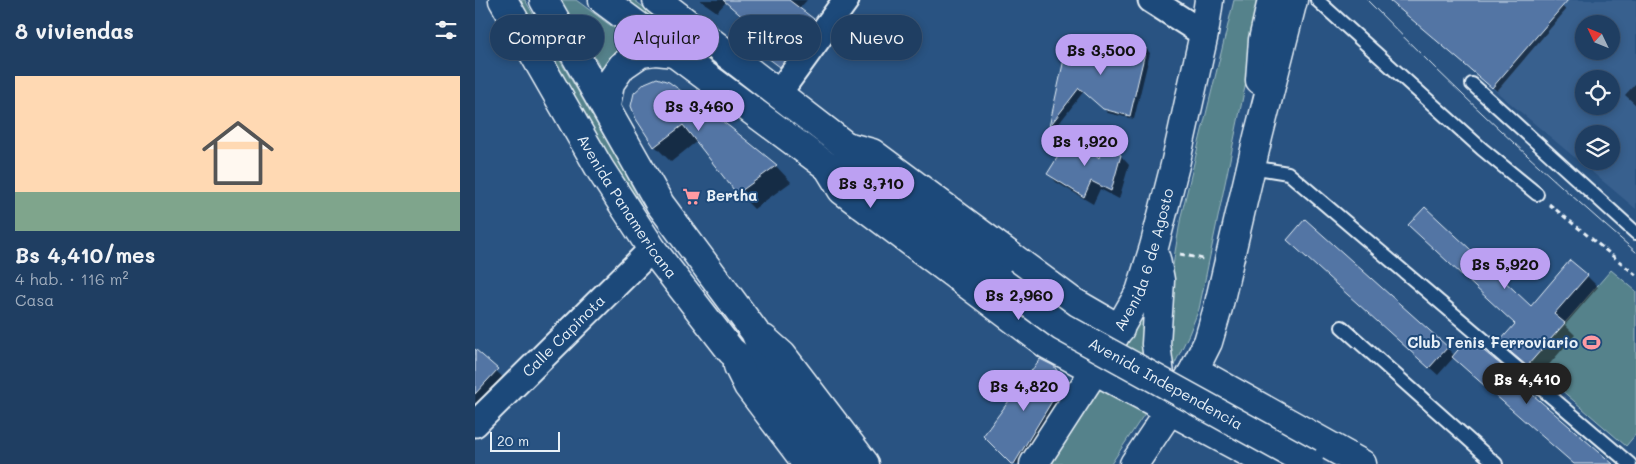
<!DOCTYPE html>
<html lang="es">
<meta charset="utf-8">
<style>
:root{--surface:#1f3e62;--page:#2c496b;--text:#f1f3f6;--muted:#a1aebe;--line:#3c5777;--accent:#bca0f2}
body{margin:0;font-family:Mali,sans-serif;background:var(--page);color:var(--text);height:100vh;display:flex;flex-direction:column;font-size:19px;white-space:nowrap}
*{box-sizing:border-box;margin:0}
p{font-size:16px;color:var(--muted)}
.icon{flex:none;width:28px;height:28px;fill:none;stroke:currentColor;stroke-width:2;stroke-linecap:round;stroke-linejoin:round}
.map{position:relative;flex:1;overflow:hidden}
.details{display:flex;flex-direction:column;background:var(--surface);width:475px}
.details>*{flex:none}
.hud{position:absolute;left:15px;top:15px;width:475px;height:45px;display:flex;gap:10px}
.needle{width:32px;rotate:313deg}
.buttons{position:absolute;left:1100px;top:15px;display:grid;gap:10px}
.buttons a{display:grid;place-items:center;width:45px;height:45px;border-radius:50%;background:var(--surface);box-shadow:0 2px 8px #0003,0 0 0 1px var(--line);font-size:25px}
.scale{position:absolute;left:15px;bottom:12px;width:70px;box-sizing:border-box;padding-left:5px;border:2px solid #e8f1f8;border-top:0;font-size:14px;line-height:18px;white-space:nowrap;color:#e8f1f8;-webkit-text-stroke:4px #1f4a7a;paint-order:stroke}
.price{position:absolute;translate:-50% -42px;padding:0 11px;border-radius:18px;background:var(--accent);color:#111;font-size:16px;line-height:32px;filter:drop-shadow(0 1px 2px #0008)}
.price::after{content:'';position:absolute;left:50%;top:30px;width:15px;height:11px;margin-left:-8px;background:inherit;clip-path:polygon(0 0,100% 0,50% 100%)}
.price.selected{background:#222;color:#fff}
ul{padding:0;list-style:none}
li{display:grid;align-content:center;gap:10px;height:265px;padding:0 15px}
li+li{border-top:1px solid var(--line)}
li span{display:grid;place-items:center;height:155px;border-radius:0px;color:#555}
li>.icon{margin-inline-start:auto}
span .icon{width:90px;height:90px;fill:#fffc;stroke-width:1}
li b{font-size:21px}
h2{display:flex;justify-content:space-between;align-items:center;height:60px;padding:0 15px;font-size:21px}
.pill{padding:0 18px;border-radius:22px;background:var(--surface);box-shadow:0 2px 8px #0003,0 0 0 1px var(--line);font-size:18px;line-height:45px}
.pill.selected{background:var(--accent);color:#111}
main{display:flex;flex:1;min-height:0}
.map>svg:first-child{display:block}
.built{fill:#39608e;fill-rule:evenodd}
.green{fill:#55828b;stroke:#9ebac2}
.shadow{fill:#0007}
.building{fill:#5275a4;stroke:#e8f1f8}
.lines{fill:none;stroke-linecap:round;stroke-linejoin:round}
.service-casing{stroke:#e8f1f8;stroke-width:16}
.minor-casing{stroke:#e8f1f8;stroke-width:29}
.secondary-casing{stroke:#e8f1f8;stroke-width:31}
.primary-casing{stroke:#e8f1f8;stroke-width:31}
.path{stroke:#e8f1f8;stroke-width:3;stroke-dasharray:5 4;stroke-linecap:butt}
.service{stroke:#1f4a7a;stroke-width:12}
.minor{stroke:#1f4a7a;stroke-width:25}
.secondary{stroke:#1f4a7a;stroke-width:28}
.primary{stroke:#1f4a7a;stroke-width:28}
.tram{stroke:#e8f1f8;stroke-width:1}
.secondary-bridge-casing{stroke:#e8f1f8;stroke-width:31;stroke-linecap:butt}
.secondary-bridge{stroke:#1f4a7a;stroke-width:28}
.labels{text-anchor:middle;stroke-width:4;stroke-linejoin:round;paint-order:stroke}
.poi-label{font-size:15px;font-weight:bold;fill:#e8f1f8;stroke:#1f4a7a;text-anchor:start}
.street-label{font-size:15px;fill:#e8f1f8;stroke:#1f4a7a}
</style>
<main>
<section class="details">
<h2>8 viviendas<svg class="icon" aria-label="filters" viewBox="0 0 24 24"><path d="M4 7h16M4 17h16"/><circle cx="9" cy="7" r="2"/><circle cx="15" cy="17" r="2"/></svg></h2>
<ul>
<li><span style="background:linear-gradient(#ffd9b3 75%,#7fa58c 0)"><svg class="icon" aria-label="home" viewBox="0 0 24 24"><path d="M3 11l9-7 9 7M6 9v11h12V9"/></svg></span><div><b>Bs 4,410/mes</b><p>4 hab. · 116 m²</p><p>Casa</p></div></li>
</ul>
</section>
<div class="map">
<svg width="1161" height="464" viewBox="0 0 1161 464">
<rect width="100%" height="100%" fill="#295382"/>
<filter id="ink" filterUnits="userSpaceOnUse"><feTurbulence type="fractalNoise" baseFrequency=".02" numOctaves="2"/><feDisplacementMap in="SourceGraphic" scale="10" xChannelSelector="R" yChannelSelector="G"/><feConvolveMatrix kernelMatrix="1 2 1 2 8 2 1 2 1" color-interpolation-filters="sRGB"/></filter>
<g filter="url(#ink)">
<path class="built" d="M914,0h247v209l-144,-121zM1109,24h27v27h-27zM1109,79h27v27h-27zM1109,134h27v27h-27z"/>
<g class="green">
<path d="M44,0h6l98,169 20,39 -25,-37z"/>
<path d="M85,0h16l61,45 -20,9 -15,15z"/>
<path d="M149,0h10l94,71 23,20 -27,-17z"/>
<path d="M759,0h29l-64,309 -10,25 -23,48 -4,-36 13,-94 6,-36z"/>
<path d="M1136,270l25,21v143l-10,12 -96,-83z"/>
<path d="M676,303l5,91 -44,-25z"/>
<path d="M626,387l44,26 -34,51h-59z"/>
</g>
<g class="shadow">
<path d="M225,0h107l-8,9 26,22 -34,46 -29,-25 8,-11 -44,-39 -9,10z"/>
<path d="M915,0h164l12,10 -69,81z"/>
<path d="M594,42l32,8 21,-6 24,5 4,4 -16,66 -26,-6 -24,-22 -30,39 -3,-3z"/>
<path d="M1161,83v22l-11,-10z"/>
<path d="M162,118l93,10 46,38 15,16 -37,27 -16,-16 -41,-52 -26,21 -16,-16z"/>
<path d="M629,146l17,10 8,9 -10,34 -19,-10 -7,15 -37,-22 -8,-9 51,-12z"/>
<path d="M822,248l150,100 8,8 158,108h-38l-121,-107 -16,18z"/>
<path d="M1112,276l11,11 -33,38 10,10 -36,41 -27,-23 19,-46z"/>
<path d="M0,351l36,34 -36,23z"/>
<path d="M579,367l17,18 -30,79h-29z"/>
</g>
<g class="building">
<path d="M248,0h66l25,19 -34,48 -20,-15 9,-12z"/>
<path d="M914,0h179l-76,88z"/>
<path d="M593,41l33,7 21,-6 24,6 -16,68 -27,-7 -24,-21 -30,39z"/>
<path d="M182,78l12,4 61,45 47,38 -40,29 -54,-69 -29,22 -18,-28 -5,-13 3,-13 11,-10z"/>
<path d="M597,134l27,24 4,-14 18,11 -10,36 -20,-10 -7,16 -37,-23z"/>
<path d="M950,207l106,99 39,-46 18,15 -34,39 11,9 -38,43 -28,-24 16,-18 -107,-99z"/>
<path d="M830,219l143,128 -19,21 -142,-128z"/>
<path d="M993,338l49,40 -1,1 17,16 80,69h-39l-46,-40 -76,-67z"/>
<path d="M0,349l23,20 -23,25z"/>
<path d="M565,359l14,7 5,8 1,14 -46,76h-3l-28,-28z"/>
</g>
<g class="lines">
<defs>
<g id="service">
<path d="M842,0l165,149 55,45"/>
<path d="M997,84l164,149"/>
<path d="M776,167l37,6 342,291"/>
<path d="M867,327l154,137"/>
</g>
<g id="minor">
<path d="M676,0l53,34"/>
<path d="M303,94l68,-94"/>
<path id="s1" d="M0,424l177,-175"/>
</g>
<g id="secondary">
<path d="M128,0l225,167 29,5 144,110"/>
<path d="M182,0l189,146 10,23"/>
</g>
<g id="primary">
<path id="s2" d="M28,0l97,169 52,80 79,102 49,42 55,71"/>
<path d="M69,0l116,204 95,128 24,57"/>
<path d="M785,80l3,-40 9,-40"/>
<path d="M131,106l4,-23 12,-17 19,-13 15,-2 19,2"/>
<path d="M371,146l26,7 198,147 50,29"/>
<path d="M353,167l14,23 206,155 222,119"/>
<path d="M681,259l4,21 -4,64 6,46 4,10"/>
<path d="M289,339l18,16 83,109"/>
<path d="M263,366l10,20 59,78"/>
<path d="M719,370l168,94"/>
<path id="s3" d="M559,464l66,-102 40,-70 14,-45 21,-82 29,-131 5,-34"/>
<path d="M659,464l36,-54 24,-40 14,-28 10,-34 40,-171 35,-137"/>
</g>
</defs>
<use href="#service" class="service-casing"/>
<use href="#minor" class="minor-casing"/>
<use href="#secondary" class="secondary-casing"/>
<use href="#primary" class="primary-casing"/>
<g class="path">
<path d="M1074,204l87,71"/>
<path d="M705,254l23,5"/>
</g>
<use href="#service" class="service"/>
<use href="#minor" class="minor"/>
<use href="#secondary" class="secondary"/>
<use href="#primary" class="primary"/>
<path class="tram" d="M892,0c86,88 176,172 269,252"/>
<defs>
<g id="secondary-bridge">
<path id="s4" d="M526,282l61,45 247,136"/>
</g>
</defs>
<use href="#secondary-bridge" class="secondary-bridge-casing"/>
<use href="#secondary-bridge" class="secondary-bridge"/>
</g>
</g>
<defs>
<symbol id="supermarket-bare" viewBox="-9 -9 18 18"><path d="M-6-5.5h2.5l.6 2H6L4.5 2H-2.5L-4.4-4H-6ZM-1.5 3.2a1.3 1.3 0 1 0 .1 0ZM3 3.2a1.3 1.3 0 1 0 .1 0Z" fill="#ff9aa2" stroke="#1f4a7a" stroke-width="2.5" paint-order="stroke"/></symbol>
<symbol id="stadium-bare" viewBox="-9 -9 18 18"><path d="M0-5a6.5 5 0 1 0 0 10a6.5 5 0 1 0 0-10ZM-3.5-1.8h7v3.6h-7Z" fill="#ff9aa2" stroke="#1f4a7a" stroke-width="2.5" paint-order="stroke"/></symbol>
</defs>
<g fill-rule="evenodd">
<use href="#supermarket-bare" x="204" y="184" width="25" height="25"/>
<use href="#stadium-bare" x="1104" y="330" width="25" height="25"/>
</g>
<g class="labels">
<g class="poi-label">
<text x="231" y="201">Bertha</text>
<text x="1103" y="348" text-anchor="end">Club Tenis Ferroviario</text>
</g>
<g class="street-label">
<text dy="5" stroke="none"><textPath href="#s2" startOffset="241">Avenida Panamericana</textPath></text>
<text dy="5" stroke="none"><textPath href="#s3" startOffset="234">Avenida 6 de Agosto</textPath></text>
<text dy="5" stroke="none"><textPath href="#s1" startOffset="125">Calle Capinota</textPath></text>
<text dy="5" stroke="none"><textPath href="#s4" startOffset="194">Avenida Independencia</textPath></text>
</g>
</g>
</svg>
<div class="buttons">
<a><svg class="needle" viewBox="-14 -14 28 28"><path d="M0-13l5 13h-10z" fill="#e53935"/><path d="M0 13l5-13h-10z" fill="#a1aebe"/></svg></a>
<a><svg class="icon" aria-label="locate" viewBox="0 0 24 24"><circle cx="12" cy="12" r="6"/><path d="M12 2v4M12 18v4M2 12h4M18 12h4"/></svg></a>
<a><svg class="icon" aria-label="layers" viewBox="0 0 24 24"><path d="M12 4l9 5-9 5-9-5zM3 14l9 5 9-5"/></svg></a>
</div>
<div class="scale">20 m</div>
<b class="price" style="left:626px;top:76px">Bs 3,500</b>
<b class="price" style="left:224px;top:132px">Bs 3,460</b>
<b class="price" style="left:610px;top:167px">Bs 1,920</b>
<b class="price" style="left:396px;top:209px">Bs 3,710</b>
<b class="price" style="left:1030px;top:290px">Bs 5,920</b>
<b class="price" style="left:544px;top:321px">Bs 2,960</b>
<b class="price selected" style="left:1052px;top:405px">Bs 4,410</b>
<b class="price" style="left:549px;top:412px">Bs 4,820</b>
<div class="hud">
<a class="pill">Comprar</a>
<a class="pill selected">Alquilar</a>
<a class="pill">Filtros</a>
<a class="pill">Nuevo</a>
</div>
</div>
</main>
